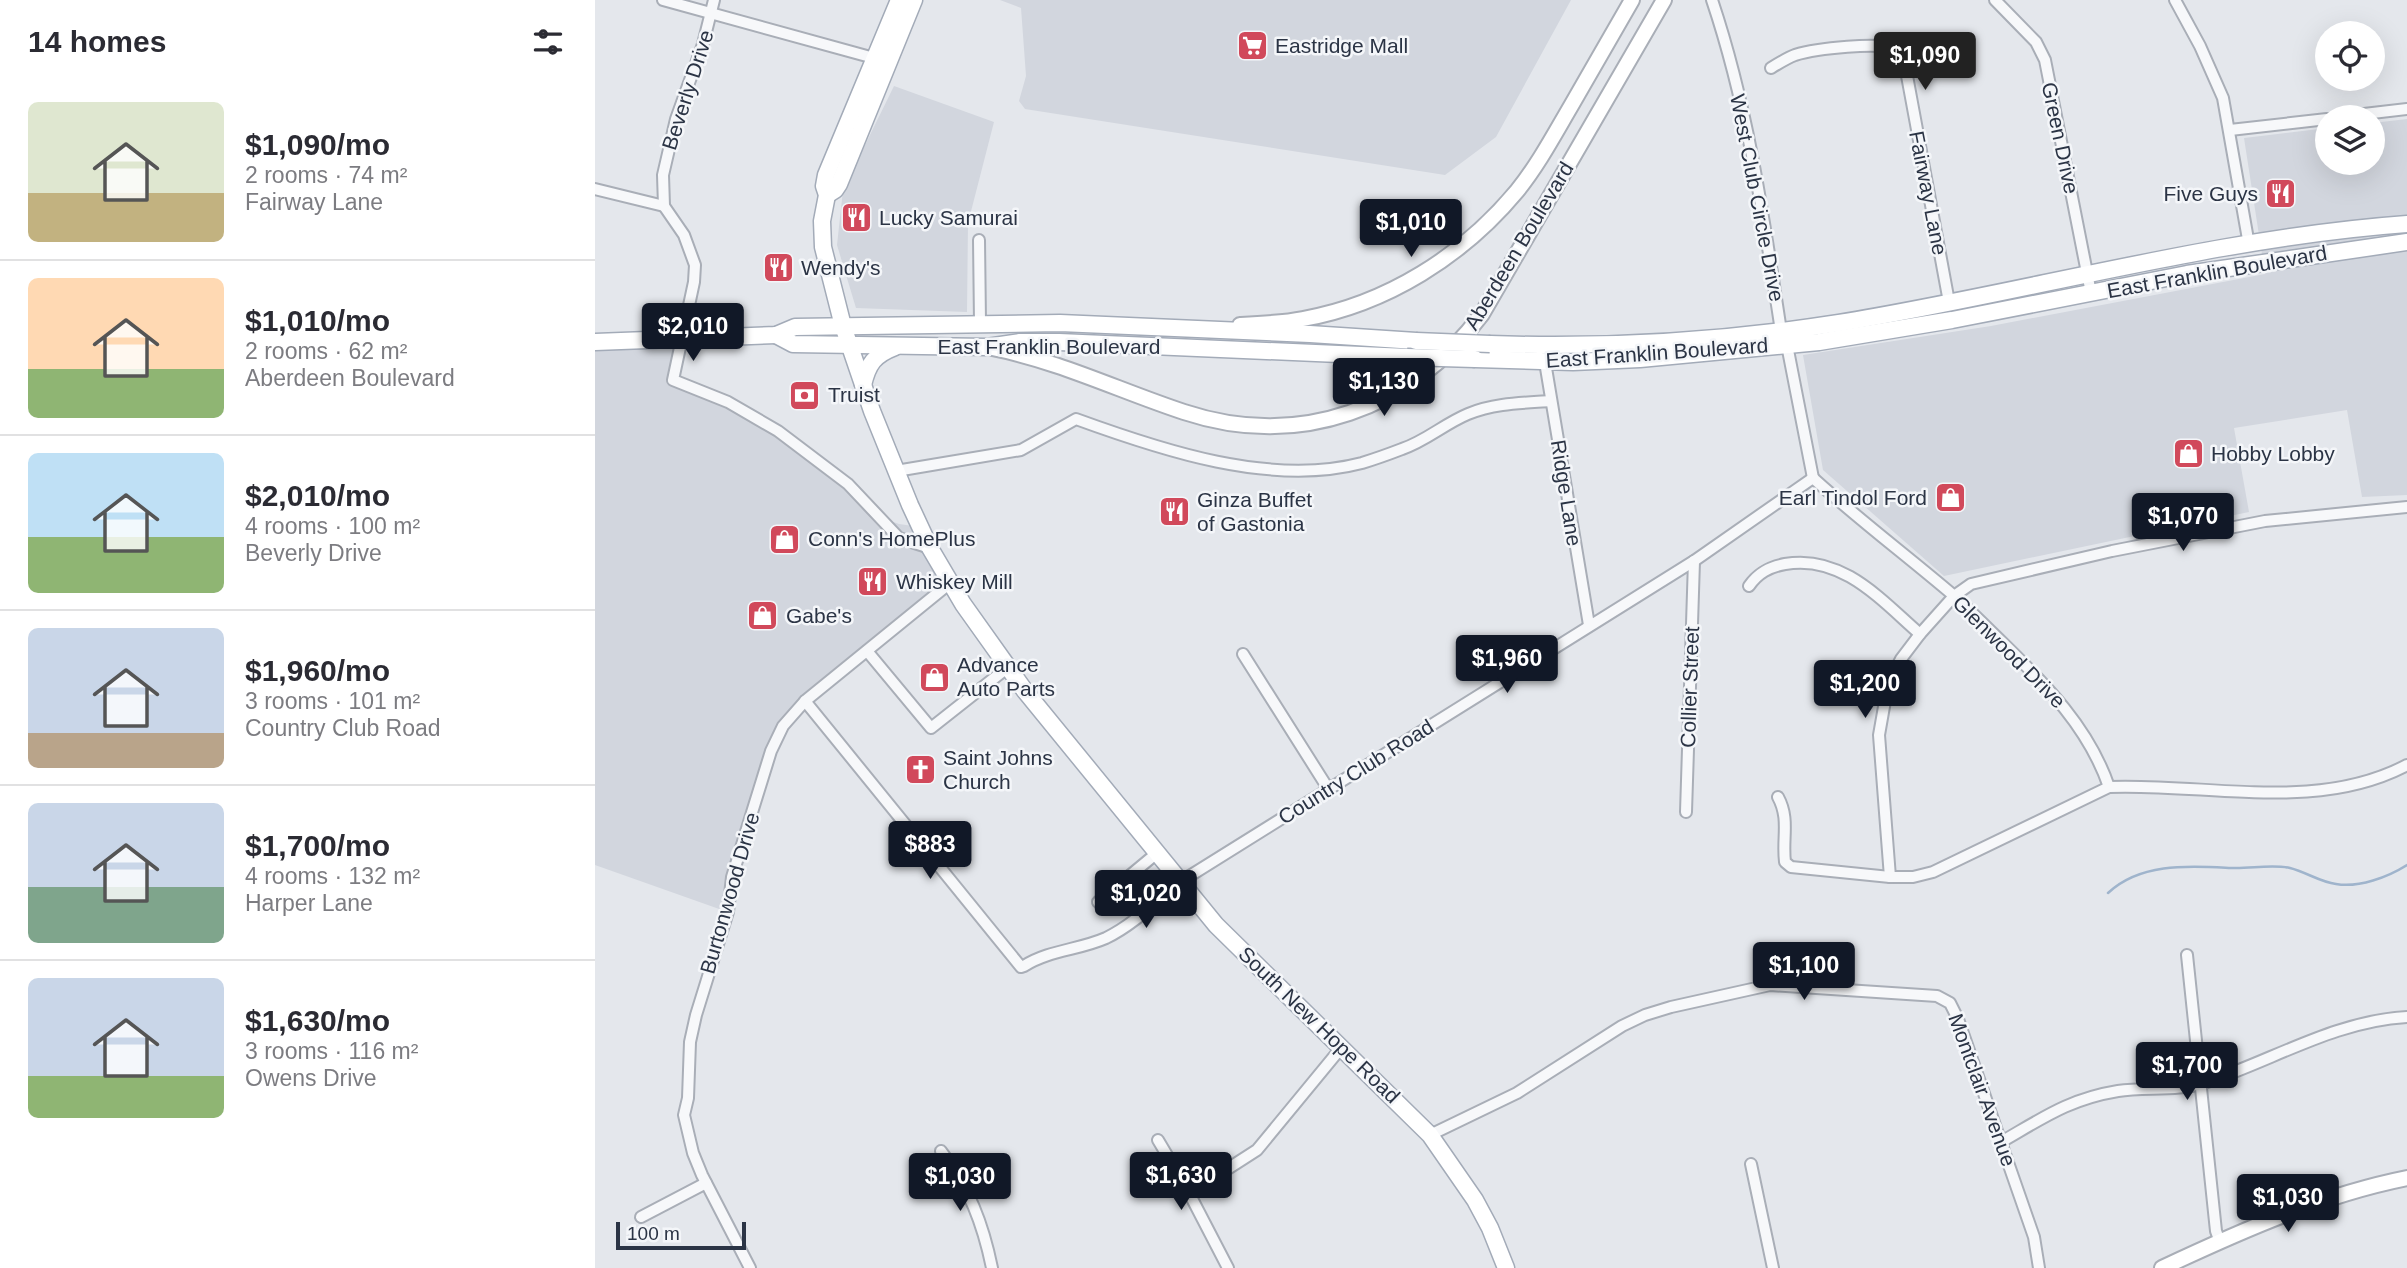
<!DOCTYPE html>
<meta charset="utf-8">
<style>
:root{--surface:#fff;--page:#f2f2f3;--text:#2b2b33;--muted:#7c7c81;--line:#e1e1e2;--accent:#111827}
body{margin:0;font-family:Arial,sans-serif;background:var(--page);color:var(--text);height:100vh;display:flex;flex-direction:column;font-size:26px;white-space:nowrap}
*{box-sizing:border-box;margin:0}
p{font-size:23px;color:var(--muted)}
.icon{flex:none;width:38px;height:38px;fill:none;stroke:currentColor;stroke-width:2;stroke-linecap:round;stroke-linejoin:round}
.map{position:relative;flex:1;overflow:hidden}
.drawer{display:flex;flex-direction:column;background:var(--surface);width:595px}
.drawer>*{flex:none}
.controls{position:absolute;left:1720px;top:21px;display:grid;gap:14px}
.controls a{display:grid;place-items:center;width:70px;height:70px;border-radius:50%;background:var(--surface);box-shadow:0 7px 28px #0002;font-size:35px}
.scale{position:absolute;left:21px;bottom:18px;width:130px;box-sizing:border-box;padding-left:7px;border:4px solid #2b3445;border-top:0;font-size:19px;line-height:24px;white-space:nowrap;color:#2b3445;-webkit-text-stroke:5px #f4f6f9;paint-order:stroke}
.price{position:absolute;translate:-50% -60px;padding:0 16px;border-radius:7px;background:var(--accent);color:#fff;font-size:23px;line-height:46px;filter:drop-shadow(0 2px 4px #0008)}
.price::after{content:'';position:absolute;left:50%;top:42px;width:21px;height:16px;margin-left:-10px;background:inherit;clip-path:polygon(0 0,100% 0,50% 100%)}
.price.selected{background:#222;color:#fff}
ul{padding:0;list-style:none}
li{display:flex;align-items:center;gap:21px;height:175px;padding:0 28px}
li+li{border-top:2px solid var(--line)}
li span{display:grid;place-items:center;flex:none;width:196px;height:140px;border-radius:10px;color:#555}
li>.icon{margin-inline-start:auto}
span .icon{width:84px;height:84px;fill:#fffc;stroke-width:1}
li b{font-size:30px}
h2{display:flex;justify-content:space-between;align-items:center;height:84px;padding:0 28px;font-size:30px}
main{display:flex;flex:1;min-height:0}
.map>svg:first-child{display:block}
.built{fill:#d2d6de}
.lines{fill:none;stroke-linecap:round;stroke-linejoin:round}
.stream{stroke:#9fb4cc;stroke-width:2.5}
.street-casing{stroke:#a9aeb7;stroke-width:14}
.secondary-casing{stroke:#a9aeb7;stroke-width:18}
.primary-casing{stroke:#a3abb8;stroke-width:19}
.street{stroke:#f7f8fa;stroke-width:10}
.secondary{stroke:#fff;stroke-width:14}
.primary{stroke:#fff;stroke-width:16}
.primary-bridge-casing{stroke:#a3abb8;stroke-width:19;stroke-linecap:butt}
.primary-bridge{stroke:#fff;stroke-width:16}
.labels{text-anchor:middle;stroke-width:5;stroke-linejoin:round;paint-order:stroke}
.poi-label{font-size:21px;fill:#2b3445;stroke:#f4f6f9;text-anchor:start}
.street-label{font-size:21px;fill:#2b3445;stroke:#f4f6f9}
</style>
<main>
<section class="drawer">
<h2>14 homes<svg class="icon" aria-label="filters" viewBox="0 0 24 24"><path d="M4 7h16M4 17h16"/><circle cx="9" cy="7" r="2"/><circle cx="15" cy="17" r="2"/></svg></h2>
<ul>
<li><span style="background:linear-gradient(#dfe7d0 65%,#c2b280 0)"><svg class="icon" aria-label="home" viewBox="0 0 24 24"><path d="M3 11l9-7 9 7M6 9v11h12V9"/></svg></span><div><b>$1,090/mo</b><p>2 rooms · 74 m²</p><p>Fairway Lane</p></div></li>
<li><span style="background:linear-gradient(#ffd9b3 65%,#8fb573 0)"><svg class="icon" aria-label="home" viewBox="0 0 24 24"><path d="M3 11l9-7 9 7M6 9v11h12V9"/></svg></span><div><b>$1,010/mo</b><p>2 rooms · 62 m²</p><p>Aberdeen Boulevard</p></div></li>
<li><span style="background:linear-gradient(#bfe0f5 60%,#8fb573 0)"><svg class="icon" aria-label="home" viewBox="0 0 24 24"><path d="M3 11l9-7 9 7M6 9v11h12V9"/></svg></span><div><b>$2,010/mo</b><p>4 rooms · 100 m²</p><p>Beverly Drive</p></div></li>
<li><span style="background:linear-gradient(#c9d6e8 75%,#b9a48a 0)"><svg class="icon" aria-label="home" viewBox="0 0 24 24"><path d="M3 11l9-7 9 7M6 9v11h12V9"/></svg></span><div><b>$1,960/mo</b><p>3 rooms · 101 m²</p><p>Country Club Road</p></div></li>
<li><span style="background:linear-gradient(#c9d6e8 60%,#7fa58c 0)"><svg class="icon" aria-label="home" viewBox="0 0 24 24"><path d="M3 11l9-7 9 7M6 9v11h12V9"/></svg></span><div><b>$1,700/mo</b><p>4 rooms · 132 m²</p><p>Harper Lane</p></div></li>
<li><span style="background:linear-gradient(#c9d6e8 70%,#8fb573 0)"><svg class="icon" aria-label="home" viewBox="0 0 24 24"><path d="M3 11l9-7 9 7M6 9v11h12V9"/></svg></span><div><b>$1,630/mo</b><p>3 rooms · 116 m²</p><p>Owens Drive</p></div></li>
</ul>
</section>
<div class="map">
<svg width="1812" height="1268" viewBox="0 0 1812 1268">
<rect width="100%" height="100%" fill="#e4e7ec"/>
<g class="built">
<path d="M405,0h571l-75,137 -51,38 -420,-66 -6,-8 7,-25 -5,-68z"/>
<path d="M299,86l100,36 -26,101 -1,89 -111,-4 -19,-63 6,-55z"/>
<path d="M1812,119v376l-45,2 -15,-87 -113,18 15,84 -305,64 -121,-106 -20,-115 188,-29 274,-52 -21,-136 83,-10v35h46v-40z"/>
<path d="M87,338l-9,42 105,51 102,86 19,7 21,3 30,56 -145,118 -34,50 -49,159 -127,-45v-523z"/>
</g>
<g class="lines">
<path class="stream" d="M1513,893c33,-31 82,-27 123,-25 19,1 40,-4 59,0 16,4 30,14 46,16 23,4 52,-7 71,-19"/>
<defs>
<g id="street">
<path d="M68,0l211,58"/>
<path d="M119,0l-11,44 -27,75 -13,56 1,31 20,29 11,30 -1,17 -21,98 55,22 50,29 70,53 51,54 31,10"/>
<path d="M1117,0c36,107 52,220 69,331l6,14 26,133"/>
<path d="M1400,0l41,42 9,18 46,233"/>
<path d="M1580,0l25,46 23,52 26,147"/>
<path d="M1176,68c8,-5 16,-10 24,-13 22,-7 83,-13 104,-6l6,16 44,237"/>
<path d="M1743,117l69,-8"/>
<path d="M1635,130l97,-11"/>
<path d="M0,189l69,17"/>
<path d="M384,240l1,82"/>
<path d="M950,362l44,263"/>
<path d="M301,471l125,-21 55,-31c85,31 195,68 286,44 13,-4 27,-9 40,-14 24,-8 42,-25 66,-35 26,-11 55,-11 83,-13"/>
<path d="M1218,478c45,41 93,77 140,117 17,15 33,32 50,48 43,42 86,85 106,144 99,-4 207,26 298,-22"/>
<path d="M1154,586c9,-13 20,-19 36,-22 57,-10 96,36 135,70"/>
<path d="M272,651l64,77 76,-60"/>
<path d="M648,654l86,136"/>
<path d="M210,701l216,266 3,-1c25,-16 55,-16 82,-28 27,-13 51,-37 74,-56l514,-321 119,-83"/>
<path d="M1183,797c12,22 4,41 7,65l6,5 99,10h23l20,-5 176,-85"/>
<path d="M1091,812l8,-251"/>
<path d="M1295,877l-11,-142 9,-51 13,-25 19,-25 34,-38 17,-12 141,-33 153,-30 142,-14"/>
<path d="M503,902l59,-49"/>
<path d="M1592,955l29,276 4,11"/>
<path d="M835,1135l87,-42 105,-67 23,-11 26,-8 99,-22 167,11 13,7 8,16 76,218 5,31"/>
<path d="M563,1140l29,49 41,79"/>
<path d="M1406,1142c42,-24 68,-43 117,-51 27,-4 61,0 86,-8 68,-22 130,-62 203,-66"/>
<path d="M346,1151c28,36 42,73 51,117"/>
<path d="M1156,1164l22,104"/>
<path d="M592,1189l42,-21 28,-18 84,-102"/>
<path d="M46,1217l65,-34"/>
<path d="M155,1268l-48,-93 -9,-22 -9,-38 4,-17 2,-56 6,-27 32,-103 4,-35 39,-126 12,-25 22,-25 145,-118"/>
</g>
<g id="secondary">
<path d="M645,325c21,-1 43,-2 63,-6 84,-15 160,-63 214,-128 21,-26 37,-56 54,-85 20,-35 41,-71 61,-106"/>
<path d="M397,348c67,13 128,43 192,64 115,38 227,-3 298,-98l182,-314"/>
<path d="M1567,1268c79,-37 160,-73 245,-90"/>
</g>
<g id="primary">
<path d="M304,0l-73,175 -2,11 3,9 -5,26 1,26 20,79 29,85 38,94 20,43 33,56 62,87 191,234 214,210 45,65 15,28 16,40"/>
<path d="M232,195l8,-5 4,-6 75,-184"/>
<path d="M181,335l17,9 194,3 33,-5h39l348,15"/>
<path d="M0,342l181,-7 19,-8 265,-4 250,11 106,7"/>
<path d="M895,344c116,4 234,-3 349,-21 189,-31 376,-85 568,-99"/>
<path d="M880,359l98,3 67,-3 179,-17 133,-22 235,-46 220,-32"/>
<path d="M268,385c5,-21 11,-30 32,-38"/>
</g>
</defs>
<use href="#street" class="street-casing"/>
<use href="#secondary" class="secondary-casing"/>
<use href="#primary" class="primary-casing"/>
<use href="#street" class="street"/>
<use href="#secondary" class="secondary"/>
<use href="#primary" class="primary"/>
<defs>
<g id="primary-bridge">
<path d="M821,341l74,3"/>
<path d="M812,357l68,2"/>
</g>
</defs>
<use href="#primary-bridge" class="primary-bridge-casing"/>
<use href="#primary-bridge" class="primary-bridge"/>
</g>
<defs>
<symbol id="supermarket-square" viewBox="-11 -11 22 22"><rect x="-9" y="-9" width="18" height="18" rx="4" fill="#d1495b" stroke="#f4f6f9"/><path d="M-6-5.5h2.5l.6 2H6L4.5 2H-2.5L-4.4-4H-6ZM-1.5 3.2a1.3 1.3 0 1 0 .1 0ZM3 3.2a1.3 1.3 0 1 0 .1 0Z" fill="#fff"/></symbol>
<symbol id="restaurant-square" viewBox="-11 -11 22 22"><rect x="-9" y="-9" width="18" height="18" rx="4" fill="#d1495b" stroke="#f4f6f9"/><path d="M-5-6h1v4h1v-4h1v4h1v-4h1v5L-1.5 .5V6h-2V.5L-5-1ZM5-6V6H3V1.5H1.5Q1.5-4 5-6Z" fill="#fff"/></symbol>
<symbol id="bank-square" viewBox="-11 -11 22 22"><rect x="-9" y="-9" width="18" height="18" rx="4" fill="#d1495b" stroke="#f4f6f9"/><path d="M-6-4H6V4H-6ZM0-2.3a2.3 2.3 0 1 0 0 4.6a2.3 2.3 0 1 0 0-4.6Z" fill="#fff"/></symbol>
<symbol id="shop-square" viewBox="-11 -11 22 22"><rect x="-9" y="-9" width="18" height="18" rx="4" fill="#d1495b" stroke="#f4f6f9"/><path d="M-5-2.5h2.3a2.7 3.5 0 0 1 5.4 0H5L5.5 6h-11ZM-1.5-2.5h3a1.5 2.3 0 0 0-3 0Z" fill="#fff"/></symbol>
<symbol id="church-square" viewBox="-11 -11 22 22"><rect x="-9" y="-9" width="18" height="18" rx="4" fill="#d1495b" stroke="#f4f6f9"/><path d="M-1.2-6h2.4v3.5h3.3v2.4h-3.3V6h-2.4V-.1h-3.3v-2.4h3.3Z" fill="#fff"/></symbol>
</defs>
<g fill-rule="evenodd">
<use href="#supermarket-square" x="640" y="28" width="35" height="35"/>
<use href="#restaurant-square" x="1668" y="176" width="35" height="35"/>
<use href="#restaurant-square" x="244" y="200" width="35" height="35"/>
<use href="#restaurant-square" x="166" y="250" width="35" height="35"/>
<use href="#bank-square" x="192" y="378" width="35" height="35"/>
<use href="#shop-square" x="1576" y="436" width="35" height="35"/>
<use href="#shop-square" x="1338" y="480" width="35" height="35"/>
<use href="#restaurant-square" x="562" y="494" width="35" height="35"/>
<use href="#shop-square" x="172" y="522" width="35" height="35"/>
<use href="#restaurant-square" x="260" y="564" width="35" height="35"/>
<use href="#shop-square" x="150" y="598" width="35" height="35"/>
<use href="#shop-square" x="322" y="660" width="35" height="35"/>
<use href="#church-square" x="308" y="752" width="35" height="35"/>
</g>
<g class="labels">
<g class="poi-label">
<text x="680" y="53">Eastridge Mall</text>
<text x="1663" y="201" text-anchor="end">Five Guys</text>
<text x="284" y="225">Lucky Samurai</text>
<text x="206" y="275">Wendy's</text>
<text x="233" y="402">Truist</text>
<text x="1616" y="461">Hobby Lobby</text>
<text x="1332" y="505" text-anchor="end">Earl Tindol Ford</text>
<text x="602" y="507">Ginza Buffet<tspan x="602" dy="24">of Gastonia</tspan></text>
<text x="213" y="546">Conn's HomePlus</text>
<text x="301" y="589">Whiskey Mill</text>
<text x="191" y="623">Gabe's</text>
<text x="362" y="672">Advance<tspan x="362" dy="24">Auto Parts</tspan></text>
<text x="348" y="765">Saint Johns<tspan x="348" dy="24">Church</tspan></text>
</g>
<g class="street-label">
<text transform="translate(93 90) rotate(-72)" y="7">Beverly Drive</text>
<text transform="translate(1465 138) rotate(78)" y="7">Green Drive</text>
<text transform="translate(1333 193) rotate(79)" y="7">Fairway Lane</text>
<text transform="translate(1162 198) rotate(79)" y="7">West Club Circle Drive</text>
<text transform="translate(924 246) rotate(-59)" y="7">Aberdeen Boulevard</text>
<text transform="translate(1622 272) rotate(-10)" y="7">East Franklin Boulevard</text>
<text x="454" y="354">East Franklin Boulevard</text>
<text transform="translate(1062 353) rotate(-4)" y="7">East Franklin Boulevard</text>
<text transform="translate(971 493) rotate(81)" y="7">Ridge Lane</text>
<text transform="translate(1414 652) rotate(45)" y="7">Glenwood Drive</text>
<text transform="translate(1095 687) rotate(-88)" y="7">Collier Street</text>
<text transform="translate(761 772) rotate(-32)" y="7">Country Club Road</text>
<text transform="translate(135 893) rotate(-74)" y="7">Burtonwood Drive</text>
<text transform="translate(724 1025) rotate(44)" y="7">South New Hope Road</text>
<text transform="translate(1387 1090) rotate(70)" y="7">Montclair Avenue</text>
</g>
</g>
</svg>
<div class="controls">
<a><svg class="icon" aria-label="locate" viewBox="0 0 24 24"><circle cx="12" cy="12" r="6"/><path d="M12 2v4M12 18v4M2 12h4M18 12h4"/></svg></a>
<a><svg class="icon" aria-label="layers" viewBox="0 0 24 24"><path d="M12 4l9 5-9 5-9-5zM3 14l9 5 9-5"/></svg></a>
</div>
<div class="scale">100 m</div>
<b class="price selected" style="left:1330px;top:92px">$1,090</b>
<b class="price" style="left:816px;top:259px">$1,010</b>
<b class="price" style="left:98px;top:363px">$2,010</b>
<b class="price" style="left:789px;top:418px">$1,130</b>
<b class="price" style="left:1588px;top:553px">$1,070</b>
<b class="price" style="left:912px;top:695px">$1,960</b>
<b class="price" style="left:1270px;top:720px">$1,200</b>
<b class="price" style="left:335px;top:881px">$883</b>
<b class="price" style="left:551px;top:930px">$1,020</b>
<b class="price" style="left:1209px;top:1002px">$1,100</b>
<b class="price" style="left:1592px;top:1102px">$1,700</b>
<b class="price" style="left:586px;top:1212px">$1,630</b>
<b class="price" style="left:365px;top:1213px">$1,030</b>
<b class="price" style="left:1693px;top:1234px">$1,030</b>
</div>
</main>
